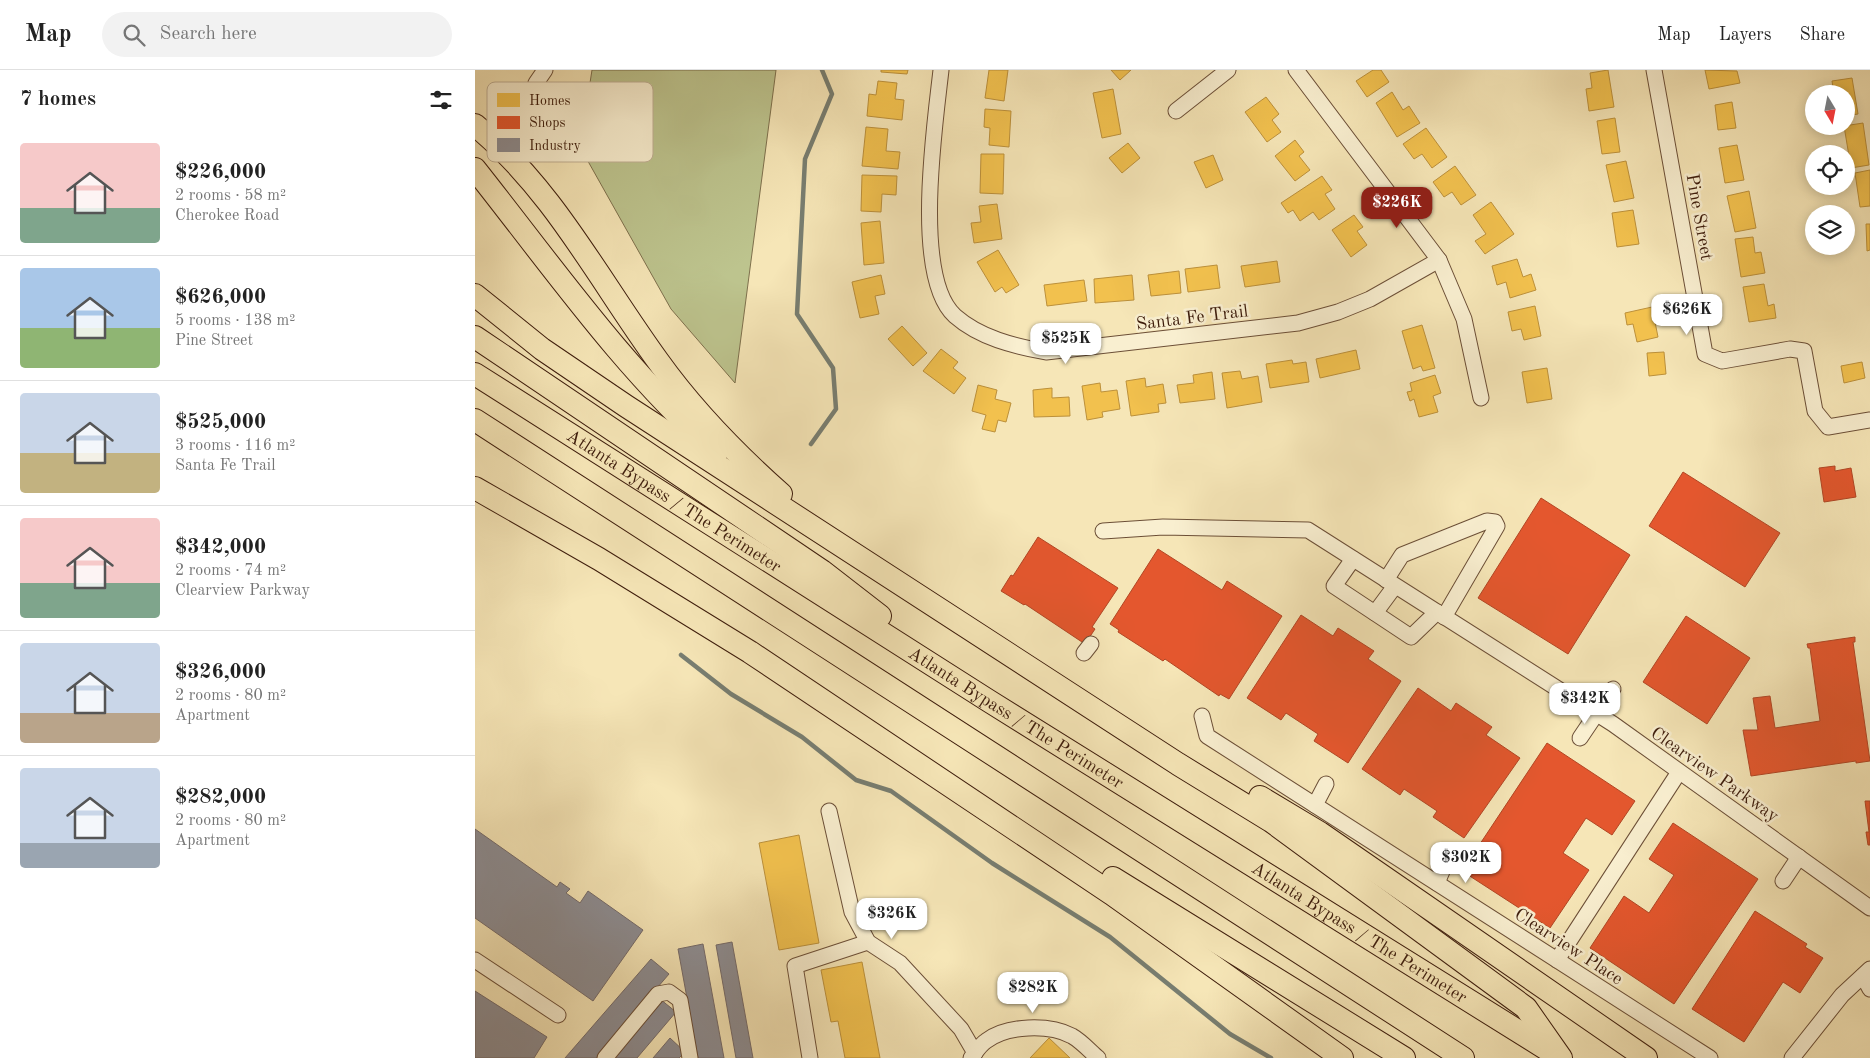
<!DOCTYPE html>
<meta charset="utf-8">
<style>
:root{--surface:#fff;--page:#f2f2f2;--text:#222;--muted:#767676;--line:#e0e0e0;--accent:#8f2418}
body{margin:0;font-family:"Old Standard TT",serif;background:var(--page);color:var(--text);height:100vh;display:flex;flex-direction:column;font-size:19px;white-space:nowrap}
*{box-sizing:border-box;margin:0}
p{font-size:16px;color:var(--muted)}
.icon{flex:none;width:28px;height:28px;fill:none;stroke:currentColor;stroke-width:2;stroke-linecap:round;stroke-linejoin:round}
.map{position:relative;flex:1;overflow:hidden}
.drawer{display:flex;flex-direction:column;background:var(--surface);width:475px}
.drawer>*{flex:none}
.needle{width:32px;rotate:170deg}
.fabs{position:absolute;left:1330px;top:15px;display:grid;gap:10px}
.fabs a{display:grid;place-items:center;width:50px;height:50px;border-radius:50%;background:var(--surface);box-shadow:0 2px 12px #0003;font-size:25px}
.price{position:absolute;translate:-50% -42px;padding:0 11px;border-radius:10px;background:#fff;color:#222;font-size:16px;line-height:32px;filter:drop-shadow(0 1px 2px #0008)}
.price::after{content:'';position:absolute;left:50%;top:30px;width:15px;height:11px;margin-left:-8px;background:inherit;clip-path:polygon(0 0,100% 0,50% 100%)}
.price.selected{background:var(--accent);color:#fff}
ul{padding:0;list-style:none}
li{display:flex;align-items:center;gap:15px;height:125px;padding:0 20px}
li+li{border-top:1px solid var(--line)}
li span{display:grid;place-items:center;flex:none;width:140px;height:100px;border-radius:5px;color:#555}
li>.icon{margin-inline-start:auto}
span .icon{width:60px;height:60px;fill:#fffc;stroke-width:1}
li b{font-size:21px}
h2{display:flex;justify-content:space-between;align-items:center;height:60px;padding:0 20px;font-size:21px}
header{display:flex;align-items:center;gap:30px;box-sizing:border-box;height:70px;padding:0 25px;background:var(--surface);border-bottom:1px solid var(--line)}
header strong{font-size:24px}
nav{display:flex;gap:28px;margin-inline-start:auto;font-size:18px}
.search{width:350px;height:45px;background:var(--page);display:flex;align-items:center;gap:12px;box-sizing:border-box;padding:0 18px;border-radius:28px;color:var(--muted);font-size:19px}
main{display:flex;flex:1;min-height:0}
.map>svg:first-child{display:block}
.green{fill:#bdc48e;stroke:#7e704d}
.homes{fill:#f2c14e;stroke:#bc903a}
.shops{fill:#e4572e;stroke:#b24624}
.industry{fill:#8d8d92;stroke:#756b6a}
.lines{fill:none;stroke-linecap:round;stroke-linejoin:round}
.stream{stroke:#787e71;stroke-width:4.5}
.minor-casing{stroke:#6c4f37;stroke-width:17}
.highway-casing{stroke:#3e1d0c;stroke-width:24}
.minor{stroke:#f9efd0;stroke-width:15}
.highway{stroke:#f6e6b7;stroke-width:22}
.labels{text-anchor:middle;stroke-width:5;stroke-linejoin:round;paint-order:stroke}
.street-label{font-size:18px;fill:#3e1d0c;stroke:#f9efd0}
.key{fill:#f9efd0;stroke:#c1b095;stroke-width:1}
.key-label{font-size:14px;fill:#3e1d0c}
</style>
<header>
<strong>Map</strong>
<div class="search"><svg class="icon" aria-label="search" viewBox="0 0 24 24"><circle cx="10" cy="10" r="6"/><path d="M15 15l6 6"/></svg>Search here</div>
<nav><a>Map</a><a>Layers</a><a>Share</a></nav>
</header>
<main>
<section class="drawer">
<h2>7 homes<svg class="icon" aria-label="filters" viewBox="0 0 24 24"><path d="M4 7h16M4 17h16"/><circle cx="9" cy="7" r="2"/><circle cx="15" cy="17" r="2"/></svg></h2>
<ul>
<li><span style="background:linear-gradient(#f6c9c9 65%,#7fa58c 0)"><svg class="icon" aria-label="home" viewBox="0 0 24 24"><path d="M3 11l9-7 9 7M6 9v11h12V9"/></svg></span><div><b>$226,000</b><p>2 rooms · 58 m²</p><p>Cherokee Road</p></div></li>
<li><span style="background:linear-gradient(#a9c7e8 60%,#8fb573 0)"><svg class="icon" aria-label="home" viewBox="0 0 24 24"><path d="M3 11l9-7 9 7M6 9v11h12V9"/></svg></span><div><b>$626,000</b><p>5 rooms · 138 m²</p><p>Pine Street</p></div></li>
<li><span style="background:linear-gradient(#c9d6e8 60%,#c2b280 0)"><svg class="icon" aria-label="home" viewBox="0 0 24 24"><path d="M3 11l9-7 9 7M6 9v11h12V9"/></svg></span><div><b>$525,000</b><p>3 rooms · 116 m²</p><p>Santa Fe Trail</p></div></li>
<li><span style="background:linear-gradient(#f6c9c9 65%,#7fa58c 0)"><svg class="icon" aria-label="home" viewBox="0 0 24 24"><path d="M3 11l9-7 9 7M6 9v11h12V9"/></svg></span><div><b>$342,000</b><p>2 rooms · 74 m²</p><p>Clearview Parkway</p></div></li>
<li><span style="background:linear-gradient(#c9d6e8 70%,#b9a48a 0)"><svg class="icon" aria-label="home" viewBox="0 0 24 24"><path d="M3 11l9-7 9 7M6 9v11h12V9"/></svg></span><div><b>$326,000</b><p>2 rooms · 80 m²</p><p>Apartment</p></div></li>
<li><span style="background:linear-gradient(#c9d6e8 75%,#9aa5b1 0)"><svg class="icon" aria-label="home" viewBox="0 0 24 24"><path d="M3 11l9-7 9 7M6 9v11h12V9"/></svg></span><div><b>$282,000</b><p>2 rooms · 80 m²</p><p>Apartment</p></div></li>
</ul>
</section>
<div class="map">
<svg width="1395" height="988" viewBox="0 0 1395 988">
<rect width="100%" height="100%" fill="#f6e6b7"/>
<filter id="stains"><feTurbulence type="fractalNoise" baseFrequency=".004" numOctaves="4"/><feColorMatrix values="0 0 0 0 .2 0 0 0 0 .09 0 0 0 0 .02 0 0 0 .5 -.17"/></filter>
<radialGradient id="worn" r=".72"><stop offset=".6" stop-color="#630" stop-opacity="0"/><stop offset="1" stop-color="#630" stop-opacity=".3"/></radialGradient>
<path class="green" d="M117,0h184l-41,313 -64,-74 -91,-162z"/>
<g class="homes">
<path d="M406,0h27l-1,4 -26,-2z"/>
<path d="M514,0h19l-4,31 -19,-3z"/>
<path d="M636,0h20l-11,10z"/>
<path d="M898,0h8l8,12 -22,15 -11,-16z"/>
<path d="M1133,0l6,37 -25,4 -3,-22 6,-1 -2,-15z"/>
<path d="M1230,0l32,1 3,12 -31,6z"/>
<path d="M1377,8l6,36 -12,2v-22h-12l-2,-13z"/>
<path d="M403,11l19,2 -2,16 9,1 -2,20 -35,-4 2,-22 7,1z"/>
<path d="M638,19l8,45 -19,4 -9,-45z"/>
<path d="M917,22l11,18 6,-4 11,17 -23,14 -21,-34z"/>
<path d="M791,27l13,17 -7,6 9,12 -14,10 -22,-30z"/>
<path d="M1257,32l4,26 -18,2 -3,-25z"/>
<path d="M510,39l26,2 -2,36 -20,-2 1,-17 -6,-1z"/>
<path d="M1140,48l5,34 -18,2 -5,-33z"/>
<path d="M1388,53l6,42 -18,3 -7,-42z"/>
<path d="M391,57l22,2 -2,22 14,1 -2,17 -36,-3z"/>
<path d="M951,58l21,29 -15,11 -10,-14 -8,5 -11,-15z"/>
<path d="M820,70l9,12 -5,4 11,14 -15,11 -20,-25z"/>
<path d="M653,73l12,15 -18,15 -13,-15z"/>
<path d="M1262,75l7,35 -19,3 -6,-35z"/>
<path d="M506,84h23l-1,40 -23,-1z"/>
<path d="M738,85l10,25 -17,8 -12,-26z"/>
<path d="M1151,91l8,37 -20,4 -8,-37z"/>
<path d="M980,96l21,29 -15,10 -9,-13 -8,5 -11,-15z"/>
<path d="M1395,100v36l-10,1 -5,-34z"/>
<path d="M387,105l35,1 -1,19 -14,-1 -1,18 -20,-1z"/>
<path d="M847,106l10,14 -7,4 10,15 -16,11 -6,-8 -13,9 -7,-11 -5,3 -7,-10z"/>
<path d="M1274,121l7,37 -21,4 -8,-36z"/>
<path d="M1016,132l23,32 -29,20 -10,-13 11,-7 -13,-19z"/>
<path d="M522,134l5,35 -28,4 -3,-20 10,-1 -2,-16z"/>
<path d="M1158,140l6,34 -22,3 -5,-34z"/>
<path d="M879,145l9,12 -6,4 10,14 -16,12 -19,-27z"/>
<path d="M405,151l4,42 -20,2 -3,-42z"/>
<path d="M1391,154h4v26l-3,1z"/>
<path d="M1278,167l2,16 6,-1 4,21 -24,4 -6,-38z"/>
<path d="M523,180l21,35 -13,8 -4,-6 -7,5 -18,-30z"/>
<path d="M1042,189l6,18 8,-3 5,16 -26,8 -4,-16 -9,3 -5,-19z"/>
<path d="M802,191l3,21 -35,5 -4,-21z"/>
<path d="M742,195l3,23 -32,4 -3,-23z"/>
<path d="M704,201l2,22 -30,3 -3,-21z"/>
<path d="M406,205l4,19 -10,2 4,18 -19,4 -8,-36z"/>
<path d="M657,205l2,25 -39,3 -1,-24z"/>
<path d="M609,210l3,21 -40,5 -3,-21z"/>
<path d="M1289,214l4,22 6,-2 2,14 -27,4 -6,-35z"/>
<path d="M1060,236l6,30 -17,4 -3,-11 -9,2 -4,-19z"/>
<path d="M1177,237l6,30 -21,5 -4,-18 -6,1 -2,-12z"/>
<path d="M947,255l13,43 -12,3 -2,-5 -8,3 -11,-38z"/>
<path d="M427,256l25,27 -14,13 -25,-27z"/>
<path d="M466,279l17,13 -5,6 13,10 -12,16 -31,-23z"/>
<path d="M881,280l4,19 -40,9 -4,-19z"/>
<path d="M1189,282l2,22 -17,2 -2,-23z"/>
<path d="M817,290l1,4 13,-2 3,20 -39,6 -4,-24z"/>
<path d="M1387,292l3,16 -21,5 -3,-17z"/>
<path d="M1072,298l5,31 -25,4 -5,-31z"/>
<path d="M765,301l2,8 16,-3 4,26 -35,6 -5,-35z"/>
<path d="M737,302l3,27 -35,4 -3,-18 17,-2 -1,-8z"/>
<path d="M960,305l6,18 -8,3 5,16 -19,5 -5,-18 -4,2 -3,-9 5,-1 -2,-8z"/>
<path d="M670,308l1,9 17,-3 3,19 -8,1 1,8 -28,4 -5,-35z"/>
<path d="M625,313l1,9 16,-2 3,19 -18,3 1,5 -16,3 -5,-34z"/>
<path d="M503,315l19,5 -2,9 16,4 -5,19 -8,-2 -3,12 -13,-3 4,-14 -14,-4z"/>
<path d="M577,318v10l17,-1 1,19 -36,1 -1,-27z"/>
<path d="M324,765l20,108 -40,7 -20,-107z"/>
<path d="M387,892l18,96h-35l-7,-37 -7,1 -10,-52z"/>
<path d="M574,968l21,20h-40z"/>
</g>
<g class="shops">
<path d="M1360,396v5l16,-3 5,29 -32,5 -5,-34z"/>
<path d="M1208,402l97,61 -35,54 -96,-61z"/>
<path d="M1066,428l89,57 -62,99 -90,-56z"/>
<path d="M563,467l80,51 -26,39 3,2 -10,15 -60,-40 -1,1 -23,-14 10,-16 2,1z"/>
<path d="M683,479l64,41 5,-9 55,35 -53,83 -9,-5 -1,2 -54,-37 -2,2 -45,-29 1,-2 -9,-6z"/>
<path d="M826,545l32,21 5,-8 36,23 -6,8 33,22 -53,82 -34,-22 4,-7 -32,-21 -5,7 -34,-22z"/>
<path d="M1211,546l64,42 -43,66 -64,-42z"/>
<path d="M1380,567v5h-2l17,119 -14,2v-2l-105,15 -8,-46h15l-5,-32 17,-2 5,32 45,-7 -10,-73h-2l-1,-4z"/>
<path d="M943,618l33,23 5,-8 36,24 -6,8 34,23 -56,80 -31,-21 4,-6 -33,-22 -4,6 -38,-26z"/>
<path d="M1072,673l88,58 -23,34 -26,-17 -23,35 26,17 -39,58 -88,-57z"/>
<path d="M1390,731h5v44h-2l-2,-13h3z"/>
<path d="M1198,753l85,56 -84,125 -84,-56 34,-52 25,17 25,-38 -25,-16z"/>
<path d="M1280,841l52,33 -2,3 18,11 -23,35 -17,-11 -39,60 -52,-33z"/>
</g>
<g class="industry">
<path d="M0,759l82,58 3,-5 10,7 -4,4 14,10 8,-12 55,39 -50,71 -118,-83z"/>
<path d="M257,872l21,116h-17l-20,-113z"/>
<path d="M228,874l21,114h-26l-20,-109z"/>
<path d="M176,889l18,15 -72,84h-32z"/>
<path d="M0,921l72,46 -13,21h-59z"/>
<path d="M185,929l16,13 -39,46h-26z"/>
<path d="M195,968l15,14 -6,6h-26z"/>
</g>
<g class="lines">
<g class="stream">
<path d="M336,374l25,-35 -3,-41 -36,-54 8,-155 27,-65 -10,-24"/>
<path d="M206,585l50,39 71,43 54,43 35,11 101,72 118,74 120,97 41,24"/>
</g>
<defs>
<g id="minor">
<path d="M466,0c-6,54 -29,207 14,246 25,22 59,30 91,36l252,-29 40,-11 32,-13 69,-39"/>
<path d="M821,0l143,190 25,59 17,79"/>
<path d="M1179,0l51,284 17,7 68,-12 14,2 11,60 13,16 42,-7"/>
<path d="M61,13l9,-13"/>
<path d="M701,41l52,-41"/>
<path d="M628,461l60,-4 145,3 305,194 257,184"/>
<path d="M878,489l-19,27 77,51 26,-25"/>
<path d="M911,510l16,-25 85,-34 8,1 2,4 -53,91"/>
<path d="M900,543l20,-27"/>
<path d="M609,583l7,-9"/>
<path d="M727,646l5,20 503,322"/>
<path d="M1105,668l33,-49"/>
<path d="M840,735l11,-21"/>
<path d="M354,741l23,101 16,30 32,21 61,66 14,24"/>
<path d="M1308,811l16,-24"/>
<path d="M962,813l11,-26"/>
<path d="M0,890l83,55"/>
<path d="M1082,890l122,-188"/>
<path d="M1388,906l7,13"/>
<path d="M130,988l53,-64 11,-2 11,8 10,58"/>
<path d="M335,988l-15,-92 73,-24"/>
<path d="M496,988c4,-5 9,-13 15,-17 21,-16 63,-17 86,-5 9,5 18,15 26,22"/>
<path d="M1317,988l50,-63 28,-26"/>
</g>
<g id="highway">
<path d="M0,55c78,64 124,155 183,236 35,49 78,93 123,133"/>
<path d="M0,99c77,97 149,201 242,283"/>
<path d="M0,225l67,54 84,57 552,358 93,57 255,187 35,50"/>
<path d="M0,267l347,234 58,45"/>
<path id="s1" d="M0,304l514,327 564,352"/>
<path d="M0,350l988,638"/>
<path d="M0,418l124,71 151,93 362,242 230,164"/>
<path d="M785,727l60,36 326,225"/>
<path d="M638,808l291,180"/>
</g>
</defs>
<use href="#minor" class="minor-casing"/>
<use href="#highway" class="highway-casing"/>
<use href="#minor" class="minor"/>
<use href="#highway" class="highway"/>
</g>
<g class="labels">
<g class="street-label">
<text transform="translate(1225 147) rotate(80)" y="6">Pine Street</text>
<text transform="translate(717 247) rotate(-7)" y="6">Santa Fe Trail</text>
<text dy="6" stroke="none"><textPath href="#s1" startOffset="236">Atlanta Bypass / The Perimeter</textPath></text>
<text dy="6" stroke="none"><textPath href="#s1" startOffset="641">Atlanta Bypass / The Perimeter</textPath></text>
<text transform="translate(1240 704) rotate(35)" y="6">Clearview Parkway</text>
<text dy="6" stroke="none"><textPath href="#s1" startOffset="1046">Atlanta Bypass / The Perimeter</textPath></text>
<text transform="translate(1094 876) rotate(33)" y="6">Clearview Place</text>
</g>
</g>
<rect x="12" y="12" width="166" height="80" rx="8" class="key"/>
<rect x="22" y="23" width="23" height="14" fill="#f2c14e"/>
<rect x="22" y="46" width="23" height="13" fill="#e4572e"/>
<rect x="22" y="68" width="23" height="14" fill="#8d8d92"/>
<g class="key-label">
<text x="54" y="35">Homes</text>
<text x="54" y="57">Shops</text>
<text x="54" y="80">Industry</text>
</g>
<rect width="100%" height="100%" filter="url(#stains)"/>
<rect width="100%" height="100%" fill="url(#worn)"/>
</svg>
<div class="fabs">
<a><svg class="needle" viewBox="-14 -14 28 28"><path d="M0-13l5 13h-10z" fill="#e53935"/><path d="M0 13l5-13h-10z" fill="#767676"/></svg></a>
<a><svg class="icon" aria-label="locate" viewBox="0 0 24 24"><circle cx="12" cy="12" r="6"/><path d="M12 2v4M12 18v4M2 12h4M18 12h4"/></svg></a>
<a><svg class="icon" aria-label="layers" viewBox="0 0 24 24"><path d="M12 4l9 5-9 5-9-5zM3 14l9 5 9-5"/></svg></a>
</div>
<b class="price selected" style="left:922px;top:159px">$226K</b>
<b class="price" style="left:1212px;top:266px">$626K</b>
<b class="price" style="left:591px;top:295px">$525K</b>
<b class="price" style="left:1110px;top:655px">$342K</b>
<b class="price" style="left:991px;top:814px">$302K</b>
<b class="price" style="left:417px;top:870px">$326K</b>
<b class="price" style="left:558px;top:944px">$282K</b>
</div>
</main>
